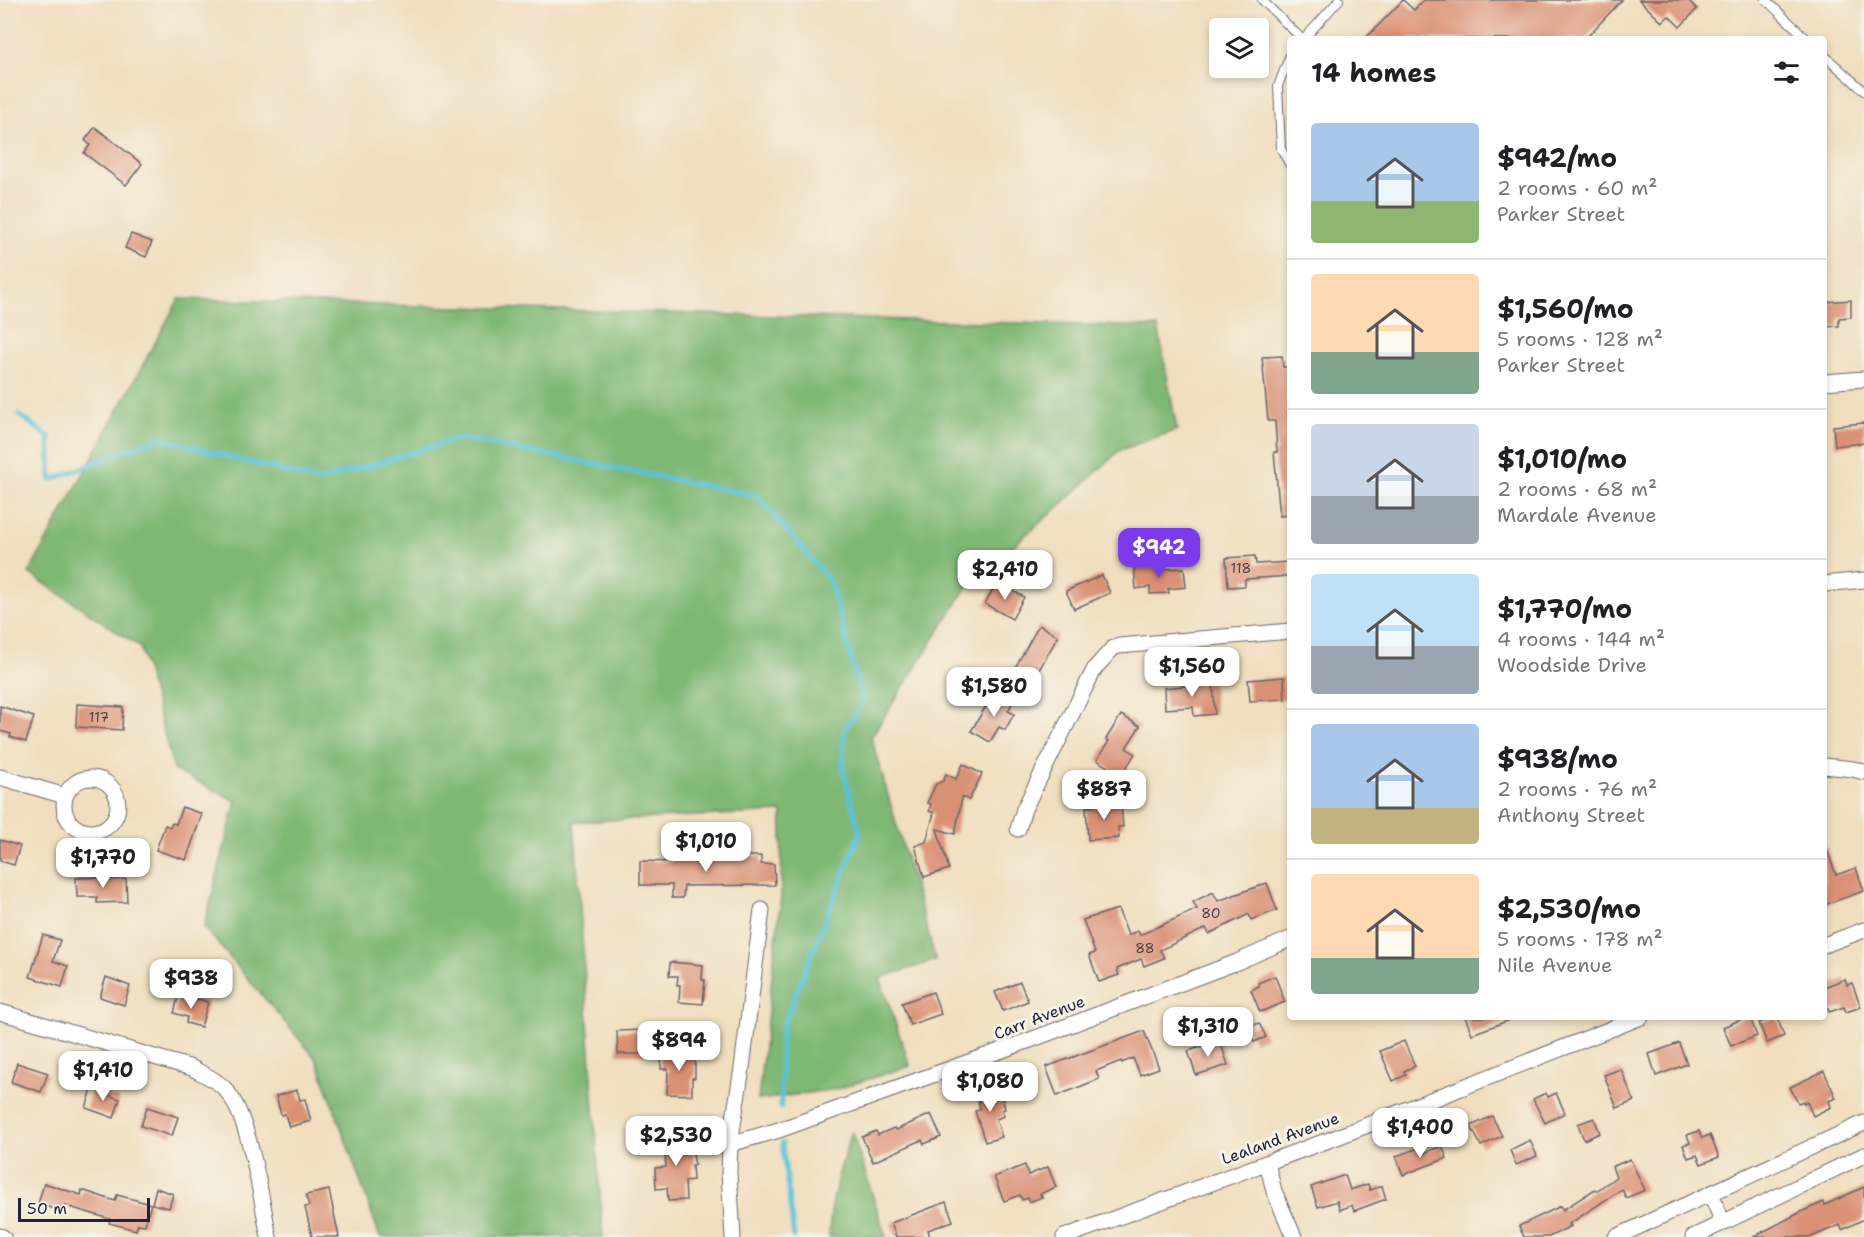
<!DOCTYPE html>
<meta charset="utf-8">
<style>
:root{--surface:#fff;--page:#f6f6f6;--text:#202124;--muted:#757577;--line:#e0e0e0;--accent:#7c3aed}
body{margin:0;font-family:"Shantell Sans",sans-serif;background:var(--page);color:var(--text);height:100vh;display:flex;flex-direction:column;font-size:22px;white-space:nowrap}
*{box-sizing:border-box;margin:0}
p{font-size:20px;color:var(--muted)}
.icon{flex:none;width:33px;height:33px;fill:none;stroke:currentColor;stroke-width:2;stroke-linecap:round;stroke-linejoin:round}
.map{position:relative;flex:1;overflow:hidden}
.panel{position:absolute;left:1287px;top:36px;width:540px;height:984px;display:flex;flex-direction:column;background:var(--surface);border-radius:6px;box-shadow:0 3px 9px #0003}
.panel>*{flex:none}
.fabs{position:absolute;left:1209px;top:18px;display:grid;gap:12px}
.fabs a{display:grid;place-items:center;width:60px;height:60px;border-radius:6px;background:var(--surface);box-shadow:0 3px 9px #0003;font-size:30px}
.scale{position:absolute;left:18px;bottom:15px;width:132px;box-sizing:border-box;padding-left:6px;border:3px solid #22223b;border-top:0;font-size:16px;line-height:21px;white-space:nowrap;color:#22223b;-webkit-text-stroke:4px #f7f3e8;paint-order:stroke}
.price{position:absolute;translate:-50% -51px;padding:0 14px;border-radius:12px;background:#fff;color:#222;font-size:20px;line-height:39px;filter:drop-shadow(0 2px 3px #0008)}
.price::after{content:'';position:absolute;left:50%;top:36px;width:18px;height:14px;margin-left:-9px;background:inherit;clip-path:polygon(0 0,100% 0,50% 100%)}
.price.current{background:var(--accent);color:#fff}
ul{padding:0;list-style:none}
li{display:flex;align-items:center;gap:18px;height:150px;padding:0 24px}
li+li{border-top:2px solid var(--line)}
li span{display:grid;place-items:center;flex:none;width:168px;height:120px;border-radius:6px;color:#555}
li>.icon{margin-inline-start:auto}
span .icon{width:72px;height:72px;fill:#fffc;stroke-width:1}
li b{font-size:26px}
h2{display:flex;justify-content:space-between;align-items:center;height:72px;padding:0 24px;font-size:26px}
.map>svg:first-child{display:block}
.forest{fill:#7fb875;stroke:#506d58;stroke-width:1.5}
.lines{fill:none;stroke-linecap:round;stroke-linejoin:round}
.stream{stroke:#59c3d5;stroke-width:5}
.building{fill:#da9074}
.lane-casing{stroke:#6a6469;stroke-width:10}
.street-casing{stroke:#6a6469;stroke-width:17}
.lane{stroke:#fff;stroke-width:8}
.street{stroke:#fff;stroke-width:15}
.labels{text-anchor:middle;stroke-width:6;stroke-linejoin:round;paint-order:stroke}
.number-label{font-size:14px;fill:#503e49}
.street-label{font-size:16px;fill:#22223b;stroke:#f7f3e8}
</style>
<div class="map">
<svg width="1864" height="1237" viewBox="0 0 1864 1237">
<rect width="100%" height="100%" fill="#f7f3e8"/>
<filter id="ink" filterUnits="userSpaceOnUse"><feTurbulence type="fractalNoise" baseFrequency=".0167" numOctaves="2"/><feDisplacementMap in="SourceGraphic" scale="12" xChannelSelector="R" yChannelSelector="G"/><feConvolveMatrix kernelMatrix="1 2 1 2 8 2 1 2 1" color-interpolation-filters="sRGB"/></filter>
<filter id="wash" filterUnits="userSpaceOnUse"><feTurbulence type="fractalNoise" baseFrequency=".008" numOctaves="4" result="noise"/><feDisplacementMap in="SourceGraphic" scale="24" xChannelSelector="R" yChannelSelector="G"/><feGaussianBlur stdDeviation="1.35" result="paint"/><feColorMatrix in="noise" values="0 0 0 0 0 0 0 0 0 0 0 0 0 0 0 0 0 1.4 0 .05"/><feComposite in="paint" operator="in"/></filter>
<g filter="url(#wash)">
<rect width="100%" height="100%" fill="#f0debe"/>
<g class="forest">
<path d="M179,299l979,28 19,103 -57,20 -48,45 -103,89 -98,153 65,223 -56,18 30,88 -73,23 -79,11 23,-203 1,-85 -208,10 29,415h-223l-63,-177 -113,-133 32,-126 -62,-31 -34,-123 -111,-74z"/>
<path d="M852,1132l34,105h-57c1,-37 11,-70 23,-105z"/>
</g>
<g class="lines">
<g class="stream">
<path d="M19,415l30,22 2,43 108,-42 160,43 141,-43 298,58 72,85 33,120 -19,30 -1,38 17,64 -79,198v76"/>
<path d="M782,1143l12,94"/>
</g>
</g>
<g id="blocks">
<g class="building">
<path d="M1403,0l11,10 10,-10h198l-37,39h-220z"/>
<path d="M1639,0h49l9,9 -17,18 -11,-11 -7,6z"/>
<path d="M95,127l47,37 -16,21 -42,-32 6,-8 -5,-5z"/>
<path d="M131,234l21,8 -6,15 -21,-9z"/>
<path d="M1851,300v17l-12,1v8l-15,1v-25z"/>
<path d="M1282,356l1,11h7v148l-10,1 -6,-64h3l-2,-31h-7l-6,-64z"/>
<path d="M1864,423v20l-29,3 -2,-20z"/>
<path d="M1255,556l1,8 34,-2v14l-45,3v7l-17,1 -2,-29z"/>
<path d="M1165,565v4l19,-1 2,19 -18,2 1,4 -19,1v-7l-14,2 -2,-22z"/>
<path d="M1102,575l8,18 -36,16 -8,-18z"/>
<path d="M997,582l27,15 -12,22 -27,-15z"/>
<path d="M1039,625l19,11 -24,43 -19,-11z"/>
<path d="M1284,677l1,22 -35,2 -2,-21z"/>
<path d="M1213,683l2,31 -21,2 -1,-9 -28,2 -1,-21z"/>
<path d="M1001,693l13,7 -6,11 6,3 -9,16 -6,-3 -9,15 -19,-11 15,-25 6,3z"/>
<path d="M77,704l46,3 -1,23 -46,-3z"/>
<path d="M0,706l34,11 -8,25 -16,-5 1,-3 -11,-3z"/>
<path d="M1121,715l19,11 -14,22 9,6 -14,22 -24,-16 12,-19 -3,-2z"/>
<path d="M963,764l19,10 -13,26 -7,-3 -7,37 -18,-5 12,40 -25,8 -9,-31 11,-4 8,-29 -5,-2 2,-7 -4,-1 9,-19 7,-3 3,-7 10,5z"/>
<path d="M1118,802v3h3l2,22h-5l1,11 -31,2 -2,-33 9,-1v-3z"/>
<path d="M182,807l20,7 -16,46 -30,-10 9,-25 5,2 2,-4 4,1z"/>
<path d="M0,840l20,6 -6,19 -14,-4z"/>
<path d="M1824,847h2l10,28 20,-7 8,23 -40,14z"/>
<path d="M672,855h14l-1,4h14v3l39,-2v-4h23v8h13l1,21 -91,1 -1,12h-11v-13h-32v-24l32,1z"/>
<path d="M109,877l1,3 16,-1 1,23 -30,1v-6h-20l-1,-19z"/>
<path d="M1267,883l10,27 -26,10 -2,-6 -40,20 -3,-6 -46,22 4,8 -20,8 -3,-7 -24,10 2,6 -20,7 -10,-27 6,-2 -12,-33 35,-11 10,26 10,-4 2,4 57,-26 -4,-7 20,-10 5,9z"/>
<path d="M43,935l17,5 -7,21 15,5 -6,21 -32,-10z"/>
<path d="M670,962l33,3 -1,15h3l-2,24 -24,-2 1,-17h-3l1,-9h-9z"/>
<path d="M1275,976l10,26 -25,10 -9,-22 8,-4 -1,-3z"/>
<path d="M106,977l24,9 -6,19 -24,-8z"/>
<path d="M1845,979l2,6 5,-2 9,24 -15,5 -2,-5 -15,5 -5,-15v-10z"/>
<path d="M1020,982l8,19 -25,10 -8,-19z"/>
<path d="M933,992l8,22 -31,11 -8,-22z"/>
<path d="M179,994l29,8 -7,25 -15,-4 1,-6 -13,-4z"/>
<path d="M1465,1017h48v2l-41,15z"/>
<path d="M1747,1017h3l7,19 -26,10 -8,-19z"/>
<path d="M1777,1017l7,19 -17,7 -8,-20z"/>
<path d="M1259,1023l7,14 -12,5 -7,-14z"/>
<path d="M646,1030l1,24h-29l-1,-23z"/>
<path d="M1144,1031l15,37 -19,7 -7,-17 -11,5 -1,-2 -25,10 3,8 -42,17 -11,-29z"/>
<path d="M1220,1041l8,24 -32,10 -8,-24z"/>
<path d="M1404,1041l11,25 -11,5 2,4 -13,6 -13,-30z"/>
<path d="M1679,1043l8,21 -31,12 -7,-22z"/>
<path d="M661,1053l34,1v24h-3v17l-25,-1 1,-25h-7z"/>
<path d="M17,1063l31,10 -7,19 -30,-10z"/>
<path d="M1621,1069l13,32 -17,7 -13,-33z"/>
<path d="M1824,1071l12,27 -7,3 2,6 -18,9 -6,-14 -3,2 -1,-3 -5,2 -8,-16z"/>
<path d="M995,1085l2,8h4l4,16 -3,1 2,6 -8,3 6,18 -17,5 -10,-31 5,-2 -2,-9 4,-2 -3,-9z"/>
<path d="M93,1086l15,5 -1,4 13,4 -6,19 -28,-10z"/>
<path d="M297,1090l3,10 5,-1 6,22 -22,6 -4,-13 -4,1 -5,-19z"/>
<path d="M1546,1093l2,4 8,-4 9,20 -20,10 -12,-24z"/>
<path d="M147,1107l31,10 -6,19 -31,-10z"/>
<path d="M931,1114l10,23 -17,7 -2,-4 -49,22 -11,-25 14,-6 2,4 16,-7 2,2z"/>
<path d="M1492,1116l10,20 -21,10 -10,-20z"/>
<path d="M1594,1118l6,15 -16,7 -6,-16z"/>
<path d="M1699,1131l3,7 8,-3 9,22 -18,7 -4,-9 -9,3 -5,-13 7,-2 -3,-8z"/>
<path d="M689,1134l6,31h-3l1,15 -8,1 1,19 -18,1 -1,-13 -11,1 -1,-21 11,-1 -3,-31z"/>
<path d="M1530,1140l7,16 -21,9 -6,-15z"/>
<path d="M1442,1146l5,12 -44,17 -7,-19 26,-9 2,6z"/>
<path d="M1630,1159l15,31 -19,8 -4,-9 -53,35 2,2 -22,11h-25l-5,-11 42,-20 2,4 32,-21 1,2 20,-14 -4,-10z"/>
<path d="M1025,1165l3,10 20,-8 8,20 -16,7 2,3 -13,5 -1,-4 -6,2 -2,-5 -16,6 -10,-24z"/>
<path d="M1345,1175l5,15 18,-6 2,6 12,-4 4,13 -32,12 -2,-6 -12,5 -3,-9 -19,6 -7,-20z"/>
<path d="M44,1183l37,12 1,-5 33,11 2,-6 34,9 -6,21 -7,-1 -2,6 -27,-7 1,-4 -44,-13 -2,6 -26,-8z"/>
<path d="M1864,1187v32l-22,11 -2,-5 -29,12h-58l50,-26 21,-9 1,3z"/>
<path d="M156,1188l17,6 -4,14 -17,-4z"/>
<path d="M329,1190l10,47h-27l-7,-30 4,-1 -3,-11z"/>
<path d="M946,1202l7,19 -25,9 2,7h-34l-5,-14z"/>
</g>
</g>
</g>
<g filter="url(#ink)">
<use href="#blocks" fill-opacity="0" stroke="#6a6469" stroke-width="1.5"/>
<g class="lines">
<defs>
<g id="lane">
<path d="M1262,0l40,39"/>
<path d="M1766,0l41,39"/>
<path d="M1304,39l35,-39"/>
<path d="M1290,55l-12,31 3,63 9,16"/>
<path d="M1824,55l40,36"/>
</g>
<g id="street">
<path d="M1824,382l40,-3"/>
<path d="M1824,584l40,-4"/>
<path d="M1824,766l29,3 11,3"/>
<path d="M0,777l65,19"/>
<circle cx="91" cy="805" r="27"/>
<path d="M1018,829l6,-20 71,-141 18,-20 6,-2 171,-15"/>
<path d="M1824,945l40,-15"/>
<path d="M0,1012l192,56c11,6 23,11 32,20 26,26 37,111 45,149"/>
<path d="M730,1144l49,-14 254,-91 204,-77 53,-23"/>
<path d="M1267,1163l7,28 20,46"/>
<path d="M1711,1194l12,29"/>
<path d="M0,1236l3,1"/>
<path d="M733,1237l-4,-64 1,-29 12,-76 20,-158"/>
<path d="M1064,1237l273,-100 304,-120"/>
<path d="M1616,1237l248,-114"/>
<path d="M1693,1237l171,-82"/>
</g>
</defs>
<use href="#lane" class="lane-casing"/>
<use href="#street" class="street-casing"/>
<use href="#lane" class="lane"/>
<use href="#street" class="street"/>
</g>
</g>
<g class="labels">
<g class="number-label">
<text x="1241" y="573">118</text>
<text x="99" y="722">117</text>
<text x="1211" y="918">80</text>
<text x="1145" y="953">88</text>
</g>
<g class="street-label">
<text transform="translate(1039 1017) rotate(-21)" y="6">Carr Avenue</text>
<text transform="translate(1280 1138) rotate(-20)" y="6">Lealand Avenue</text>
</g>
</g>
</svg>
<div class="fabs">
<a><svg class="icon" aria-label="layers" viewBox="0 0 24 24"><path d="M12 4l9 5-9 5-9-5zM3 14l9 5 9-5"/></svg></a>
</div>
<div class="scale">50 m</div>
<b class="price current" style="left:1159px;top:579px">$942</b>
<b class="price" style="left:1005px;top:601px">$2,410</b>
<b class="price" style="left:1192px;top:698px">$1,560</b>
<b class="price" style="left:994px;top:718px">$1,580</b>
<b class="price" style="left:1104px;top:821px">$887</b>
<b class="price" style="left:706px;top:873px">$1,010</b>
<b class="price" style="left:103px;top:889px">$1,770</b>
<b class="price" style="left:191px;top:1010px">$938</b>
<b class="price" style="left:1208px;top:1058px">$1,310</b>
<b class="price" style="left:679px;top:1072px">$894</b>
<b class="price" style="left:103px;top:1102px">$1,410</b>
<b class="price" style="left:990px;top:1113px">$1,080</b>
<b class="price" style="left:1420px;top:1159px">$1,400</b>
<b class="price" style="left:676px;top:1167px">$2,530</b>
<section class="panel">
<h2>14 homes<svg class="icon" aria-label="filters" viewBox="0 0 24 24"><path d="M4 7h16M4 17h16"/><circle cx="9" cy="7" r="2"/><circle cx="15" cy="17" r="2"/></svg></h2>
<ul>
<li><span style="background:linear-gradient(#a9c7e8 65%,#8fb573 0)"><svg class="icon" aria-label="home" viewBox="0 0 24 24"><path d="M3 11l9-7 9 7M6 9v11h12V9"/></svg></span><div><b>$942/mo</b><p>2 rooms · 60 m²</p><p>Parker Street</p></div></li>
<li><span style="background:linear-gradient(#ffd9b3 65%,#7fa58c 0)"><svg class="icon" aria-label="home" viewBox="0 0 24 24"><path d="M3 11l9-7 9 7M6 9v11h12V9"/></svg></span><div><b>$1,560/mo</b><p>5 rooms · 128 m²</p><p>Parker Street</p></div></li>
<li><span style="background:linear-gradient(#c9d6e8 60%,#9aa5b1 0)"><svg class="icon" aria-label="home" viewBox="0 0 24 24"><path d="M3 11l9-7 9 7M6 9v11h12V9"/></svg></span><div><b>$1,010/mo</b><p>2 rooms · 68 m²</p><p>Mardale Avenue</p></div></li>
<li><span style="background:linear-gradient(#bfe0f5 60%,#9aa5b1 0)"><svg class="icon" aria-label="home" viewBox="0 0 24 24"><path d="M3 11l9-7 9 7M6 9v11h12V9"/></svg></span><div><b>$1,770/mo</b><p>4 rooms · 144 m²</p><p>Woodside Drive</p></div></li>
<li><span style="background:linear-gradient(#a9c7e8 70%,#c2b280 0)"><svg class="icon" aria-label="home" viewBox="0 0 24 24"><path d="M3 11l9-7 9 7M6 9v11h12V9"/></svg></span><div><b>$938/mo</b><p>2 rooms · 76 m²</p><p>Anthony Street</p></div></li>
<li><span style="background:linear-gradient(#ffd9b3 70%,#7fa58c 0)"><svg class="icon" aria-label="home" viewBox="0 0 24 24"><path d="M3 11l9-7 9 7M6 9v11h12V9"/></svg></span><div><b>$2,530/mo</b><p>5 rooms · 178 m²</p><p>Nile Avenue</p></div></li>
</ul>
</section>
</div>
